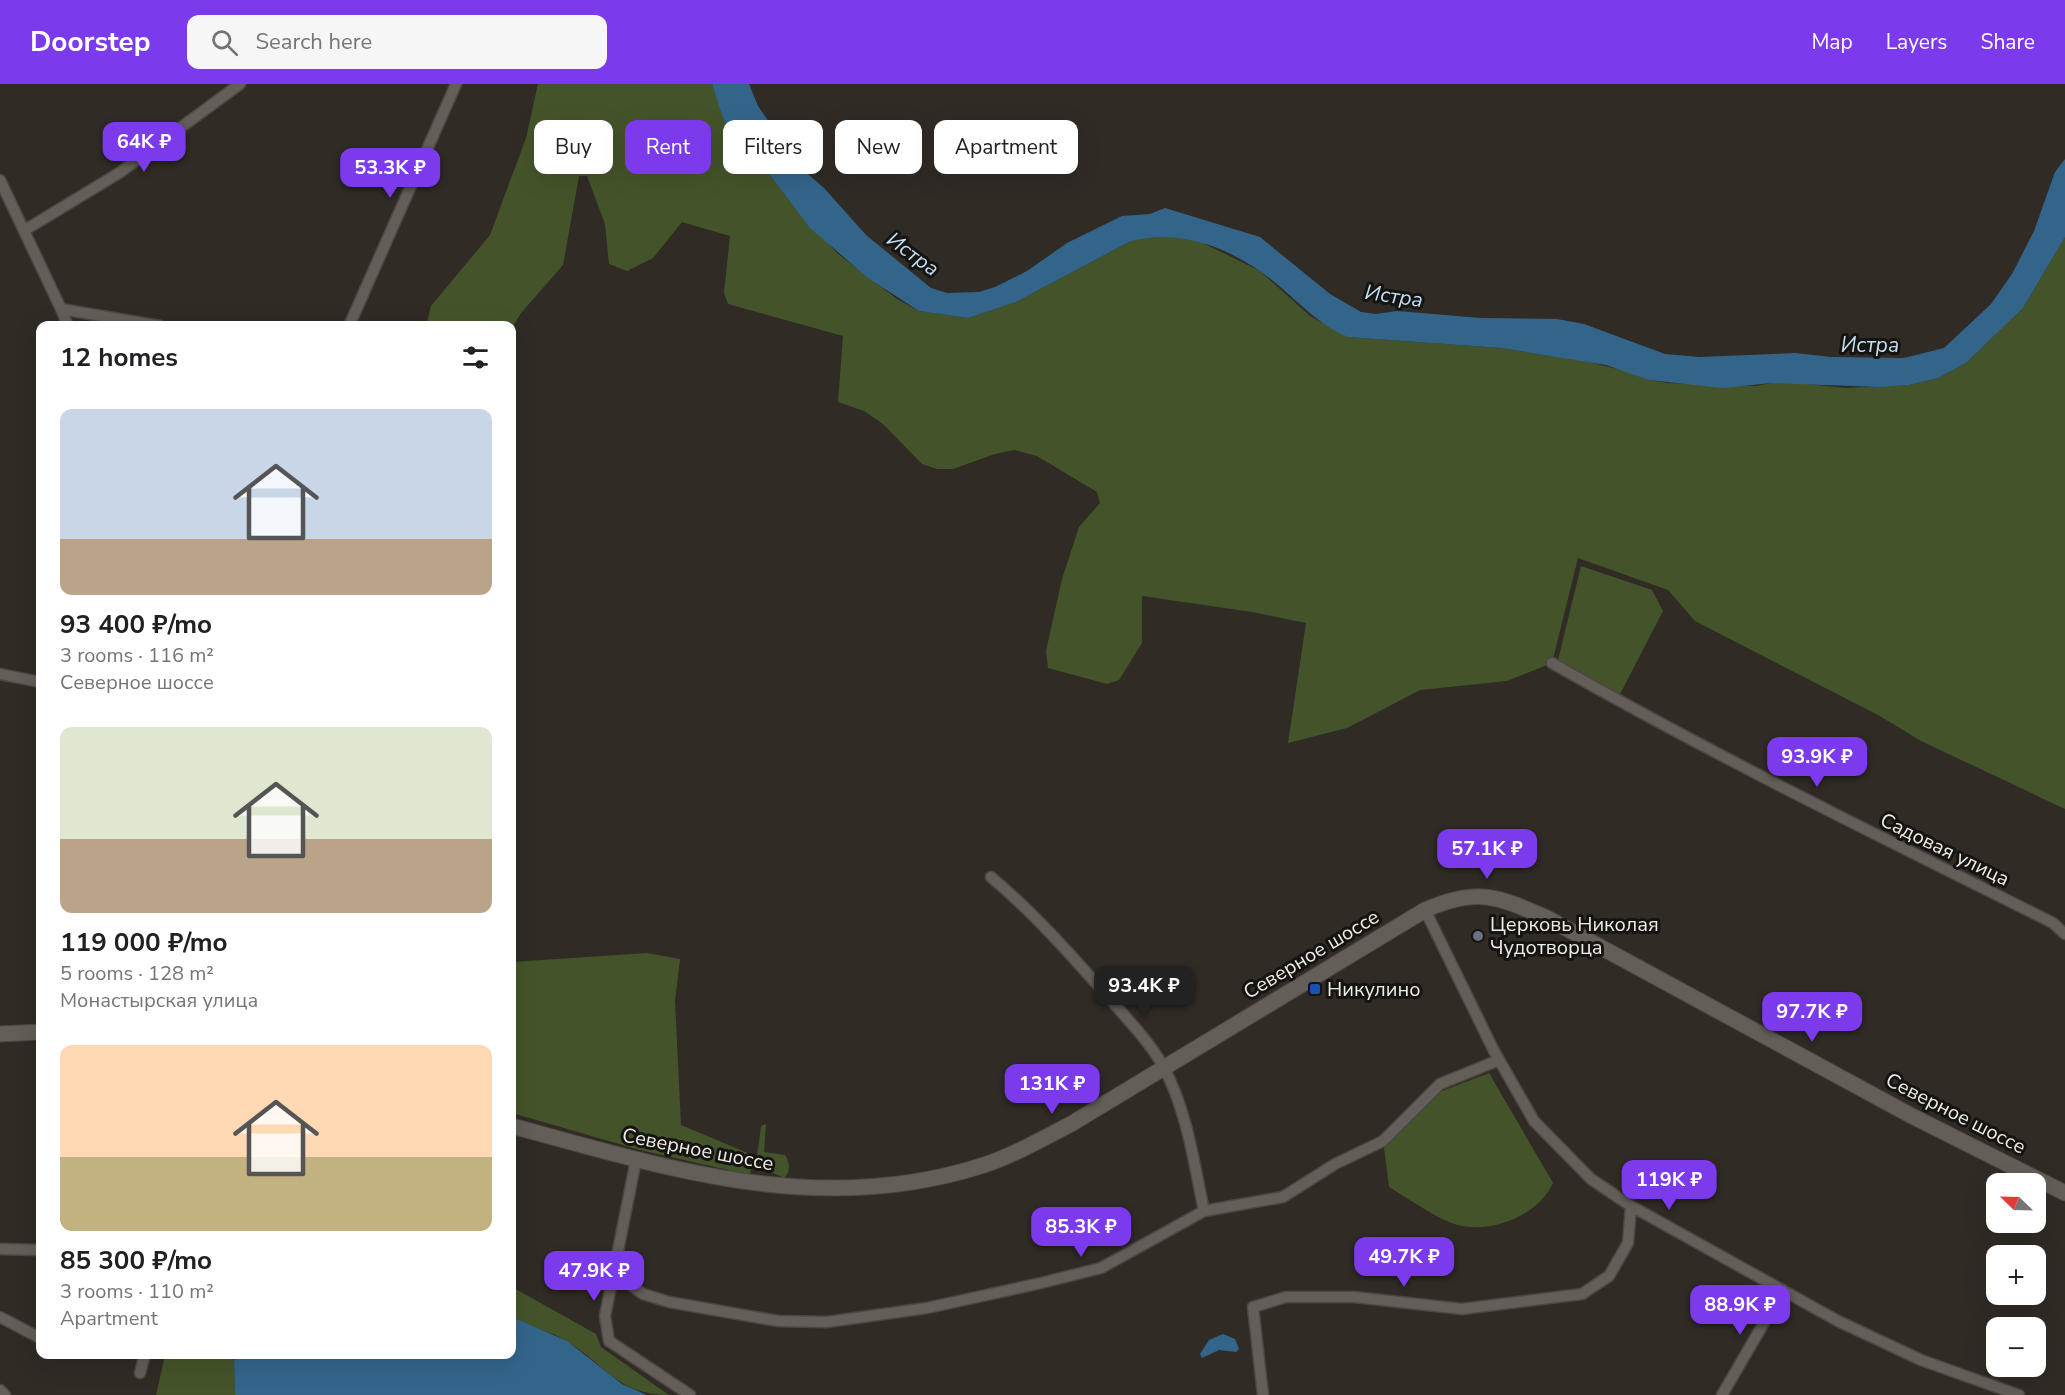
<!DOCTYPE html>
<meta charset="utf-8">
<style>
:root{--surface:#fff;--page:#f6f6f6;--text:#202124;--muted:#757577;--accent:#7c3aed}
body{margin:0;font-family:"Nunito Sans",sans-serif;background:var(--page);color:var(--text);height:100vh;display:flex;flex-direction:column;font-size:22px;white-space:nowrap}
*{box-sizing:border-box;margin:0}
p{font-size:20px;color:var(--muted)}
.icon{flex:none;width:33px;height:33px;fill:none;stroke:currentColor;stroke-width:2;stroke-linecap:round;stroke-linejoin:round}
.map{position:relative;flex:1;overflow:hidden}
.drawer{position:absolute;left:36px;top:237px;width:480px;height:1038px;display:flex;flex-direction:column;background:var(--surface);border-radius:12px;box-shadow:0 6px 24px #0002}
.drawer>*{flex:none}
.banner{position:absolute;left:534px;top:36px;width:570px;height:54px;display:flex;gap:12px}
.needle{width:39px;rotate:293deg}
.buttons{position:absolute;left:1986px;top:1089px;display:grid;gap:12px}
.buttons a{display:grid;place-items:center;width:60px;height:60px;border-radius:12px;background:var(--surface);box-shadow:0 6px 24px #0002;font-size:30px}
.price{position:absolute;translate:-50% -51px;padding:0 14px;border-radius:12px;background:var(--accent);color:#fff;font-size:20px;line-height:39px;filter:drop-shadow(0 2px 3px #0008)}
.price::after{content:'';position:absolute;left:50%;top:36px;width:18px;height:14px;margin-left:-9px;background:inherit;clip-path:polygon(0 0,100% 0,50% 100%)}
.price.active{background:#222;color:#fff}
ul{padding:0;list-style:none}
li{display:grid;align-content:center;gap:12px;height:318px;padding:0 24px}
li span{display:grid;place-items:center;height:186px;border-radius:12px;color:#555}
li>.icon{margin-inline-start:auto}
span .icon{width:108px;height:108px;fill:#fffc;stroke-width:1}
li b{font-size:26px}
h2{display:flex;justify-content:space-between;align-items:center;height:72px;padding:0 24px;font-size:26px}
.pill{padding:0 21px;border-radius:12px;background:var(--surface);box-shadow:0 6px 24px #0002;font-size:21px;line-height:54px}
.pill.active{background:var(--accent);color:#fff}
header{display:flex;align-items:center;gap:36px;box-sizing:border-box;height:84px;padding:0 30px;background:var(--accent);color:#fff}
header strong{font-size:28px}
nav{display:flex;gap:33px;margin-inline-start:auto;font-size:21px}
.search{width:420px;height:54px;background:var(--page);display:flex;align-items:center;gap:15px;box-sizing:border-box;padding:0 21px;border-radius:12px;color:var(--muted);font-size:22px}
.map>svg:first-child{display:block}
.green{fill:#44542a}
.water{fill:#33658b}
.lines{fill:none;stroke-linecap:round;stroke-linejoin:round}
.minor-casing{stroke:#4c4742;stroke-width:13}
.secondary-casing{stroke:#4c4742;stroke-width:17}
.minor{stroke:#645e58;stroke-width:10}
.secondary{stroke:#645e58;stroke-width:15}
.worship-dot{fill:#6b7280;stroke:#161411;stroke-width:2}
.transit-dot{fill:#1a4fb4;stroke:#161411;stroke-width:2}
.labels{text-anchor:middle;stroke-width:6;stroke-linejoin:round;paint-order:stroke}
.street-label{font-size:20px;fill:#efece8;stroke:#161411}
.poi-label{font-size:20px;fill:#efece8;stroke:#161411;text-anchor:start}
.water-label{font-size:21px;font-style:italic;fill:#c2dff6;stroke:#161411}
</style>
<header>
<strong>Doorstep</strong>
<div class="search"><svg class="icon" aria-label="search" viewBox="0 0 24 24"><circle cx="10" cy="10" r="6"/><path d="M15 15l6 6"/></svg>Search here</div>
<nav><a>Map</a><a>Layers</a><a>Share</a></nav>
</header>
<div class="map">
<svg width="2065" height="1311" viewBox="0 0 2065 1311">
<rect width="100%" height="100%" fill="#302b25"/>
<g class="green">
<path d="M538,0h174l17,49 21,23 8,3 30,36v4l49,54 60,46 22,12 49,7 48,-16 113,-60 19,-6 24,-1 27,6 61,30 50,45 38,21 153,11 83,13 46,11 19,8 19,3 88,3 16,-3h26l48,5 63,-3 29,-7 28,-15 57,-55 42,-71v572l-144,-68 -43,-26 -183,-94 -27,-31 -90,-32 -26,105 -45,18 -87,9 -73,38 -59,15 18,-120 -54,-11 -110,-16v47l-23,37 -12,4 -59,-16 -2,-17 16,-72 17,-52 21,-24 -3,-11 -60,-36 -23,-6 -19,4 -42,15h-16l-15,-5 -39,-40 -19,-13 -26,-9 5,-66 -115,-32 -4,-11 6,-57 -48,-14 -29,36 -26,13 -18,-7 -4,-40 -18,-48h-8l-16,89 -42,48 -9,15v-2h-86l5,-20 59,-71 36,-97z"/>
<path d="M1581,482l71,24 11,21 -44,85 -61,-36z"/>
<path d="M647,869l33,6 -5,42 6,124 76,32 4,-31 5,-2 -2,28 21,3c5,7 6,17 -1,23l-32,-15 -2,12 -110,-25 -128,-37v-151z"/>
<path d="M1489,989l64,110c-14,32 -61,51 -95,42 -18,-4 -52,-28 -69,-38l-5,-40 58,-56z"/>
<path d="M512,1203l84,47 5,13 68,48c-51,0 -63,-30 -101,-53 -17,-11 -39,-15 -56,-25z"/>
<path d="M165,1271h72l-3,7 1,33h-79z"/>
</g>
<g class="water">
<path d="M712,0h37l9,22 43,62 23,20 42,47 65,53 16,5 32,-1 16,-5 32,-16 40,-28 55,-27 28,-2 15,-6 95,29 70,57 31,18 15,2 21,-3 84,7 76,1 27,5 81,30 34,3 96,-4 36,4 73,1 40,-10 47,-44 21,-30 22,-43 21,-59 10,-13v78l-42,71 -57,55 -28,15 -29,7 -30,2 -107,-4 -49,5 -74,-8 -43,-15 -105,-17 -153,-11c-29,-12 -46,-32 -70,-52 -40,-34 -97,-59 -149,-43l-113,60 -48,16 -49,-7 -51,-33 -58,-50 -52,-69c-29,-10 -37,-49 -46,-75z"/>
<path d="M512,1233l55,24 55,43 25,11h-412l-1,-33 3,-7 275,-1z"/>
<path d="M1223,1250l12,5 4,10 -3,3 -17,-2 -17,8 -2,-4 9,-14z"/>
</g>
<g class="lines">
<defs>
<g id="minor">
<path d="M0,96l61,129 99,17"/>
<path d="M25,146l94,-57 121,-89"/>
<path d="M61,225l7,17"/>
<path d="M349,242l107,-242"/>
<path d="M1552,579c163,93 333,176 501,260l12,11"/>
<path d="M0,590l40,8"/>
<path d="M991,793c43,36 81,79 118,121 19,22 40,43 54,68 24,44 31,97 41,145"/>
<path d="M1425,826l69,141 40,70 57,58 40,27 207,115 83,39 98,35"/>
<path d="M636,1076l-31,156 4,25 81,54"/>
<path d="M0,1165l40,1"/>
<path d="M614,1189l29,21 26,8 109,19 49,1 100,-14 114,-25 60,-15 103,-57 79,-14 52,-33 48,-23 57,-57 59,-24"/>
<path d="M0,1233l40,21"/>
<path d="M140,1289l5,-19"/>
<path d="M0,1306l5,5"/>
<path d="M1263,1311l-10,-88 33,-10h68l108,12 120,-15 27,-18 19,-33 3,-37"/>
<path d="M1722,1311l61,-105"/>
</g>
<g id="secondary">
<path d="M0,950l40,-2"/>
<path d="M512,1042c158,43 309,92 472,39 30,-10 58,-26 87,-41l354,-214c52,-23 72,-14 122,8l363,197 155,78"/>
</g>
</defs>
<use href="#minor" class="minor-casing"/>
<use href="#secondary" class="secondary-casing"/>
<use href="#minor" class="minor"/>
<use href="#secondary" class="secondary"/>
</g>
<circle class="worship-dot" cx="1478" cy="852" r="6"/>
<rect class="transit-dot" x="1309" y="899" width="12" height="12" rx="3"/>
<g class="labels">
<g class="street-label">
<text transform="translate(1945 765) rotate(26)" y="7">Садовая улица</text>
<text transform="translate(1311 870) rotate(-31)" y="7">Северное шоссе</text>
<text transform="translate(1956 1029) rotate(27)" y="7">Северное шоссе</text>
<text transform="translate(698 1065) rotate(11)" y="7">Северное шоссе</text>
</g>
<g class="poi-label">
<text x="1490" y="847">Церковь Николая<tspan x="1490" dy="23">Чудотворца</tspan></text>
<text x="1327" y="912">Никулино</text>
</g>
<g class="water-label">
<text transform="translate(913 170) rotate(36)" y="7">Истра</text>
<text transform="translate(1394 212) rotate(8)" y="7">Истра</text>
<text x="1870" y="268">Истра</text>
</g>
</g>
</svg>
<div class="buttons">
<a><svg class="needle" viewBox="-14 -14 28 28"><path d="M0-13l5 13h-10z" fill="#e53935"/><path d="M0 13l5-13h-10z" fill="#757577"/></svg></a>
<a>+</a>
<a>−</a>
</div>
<b class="price" style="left:144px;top:89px">64K ₽</b>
<b class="price" style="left:390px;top:115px">53.3K ₽</b>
<b class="price" style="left:1817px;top:704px">93.9K ₽</b>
<b class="price" style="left:1487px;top:796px">57.1K ₽</b>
<b class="price active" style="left:1144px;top:933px">93.4K ₽</b>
<b class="price" style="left:1812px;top:959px">97.7K ₽</b>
<b class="price" style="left:1052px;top:1031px">131K ₽</b>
<b class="price" style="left:1669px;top:1127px">119K ₽</b>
<b class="price" style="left:1081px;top:1174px">85.3K ₽</b>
<b class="price" style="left:1404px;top:1204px">49.7K ₽</b>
<b class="price" style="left:594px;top:1218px">47.9K ₽</b>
<b class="price" style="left:1740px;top:1252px">88.9K ₽</b>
<div class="banner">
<a class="pill">Buy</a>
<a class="pill active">Rent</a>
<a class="pill">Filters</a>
<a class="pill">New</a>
<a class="pill">Apartment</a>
</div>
<section class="drawer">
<h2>12 homes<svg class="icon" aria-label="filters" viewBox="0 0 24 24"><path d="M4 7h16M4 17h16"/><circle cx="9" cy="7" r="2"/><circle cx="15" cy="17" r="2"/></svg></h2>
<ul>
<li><span style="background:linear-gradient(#c9d6e8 70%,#b9a48a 0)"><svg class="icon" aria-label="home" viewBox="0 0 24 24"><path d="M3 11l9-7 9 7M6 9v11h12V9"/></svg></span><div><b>93 400 ₽/mo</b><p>3 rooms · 116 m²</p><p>Северное шоссе</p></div></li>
<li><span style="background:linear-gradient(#dfe7d0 60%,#b9a48a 0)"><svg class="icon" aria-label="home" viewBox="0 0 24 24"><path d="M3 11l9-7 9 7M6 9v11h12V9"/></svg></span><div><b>119 000 ₽/mo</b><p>5 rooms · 128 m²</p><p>Монастырская улица</p></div></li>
<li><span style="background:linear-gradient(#ffd9b3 60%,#c2b280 0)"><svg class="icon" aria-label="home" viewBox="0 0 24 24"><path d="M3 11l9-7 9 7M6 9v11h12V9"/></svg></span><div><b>85 300 ₽/mo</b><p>3 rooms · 110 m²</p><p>Apartment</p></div></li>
</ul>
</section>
</div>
